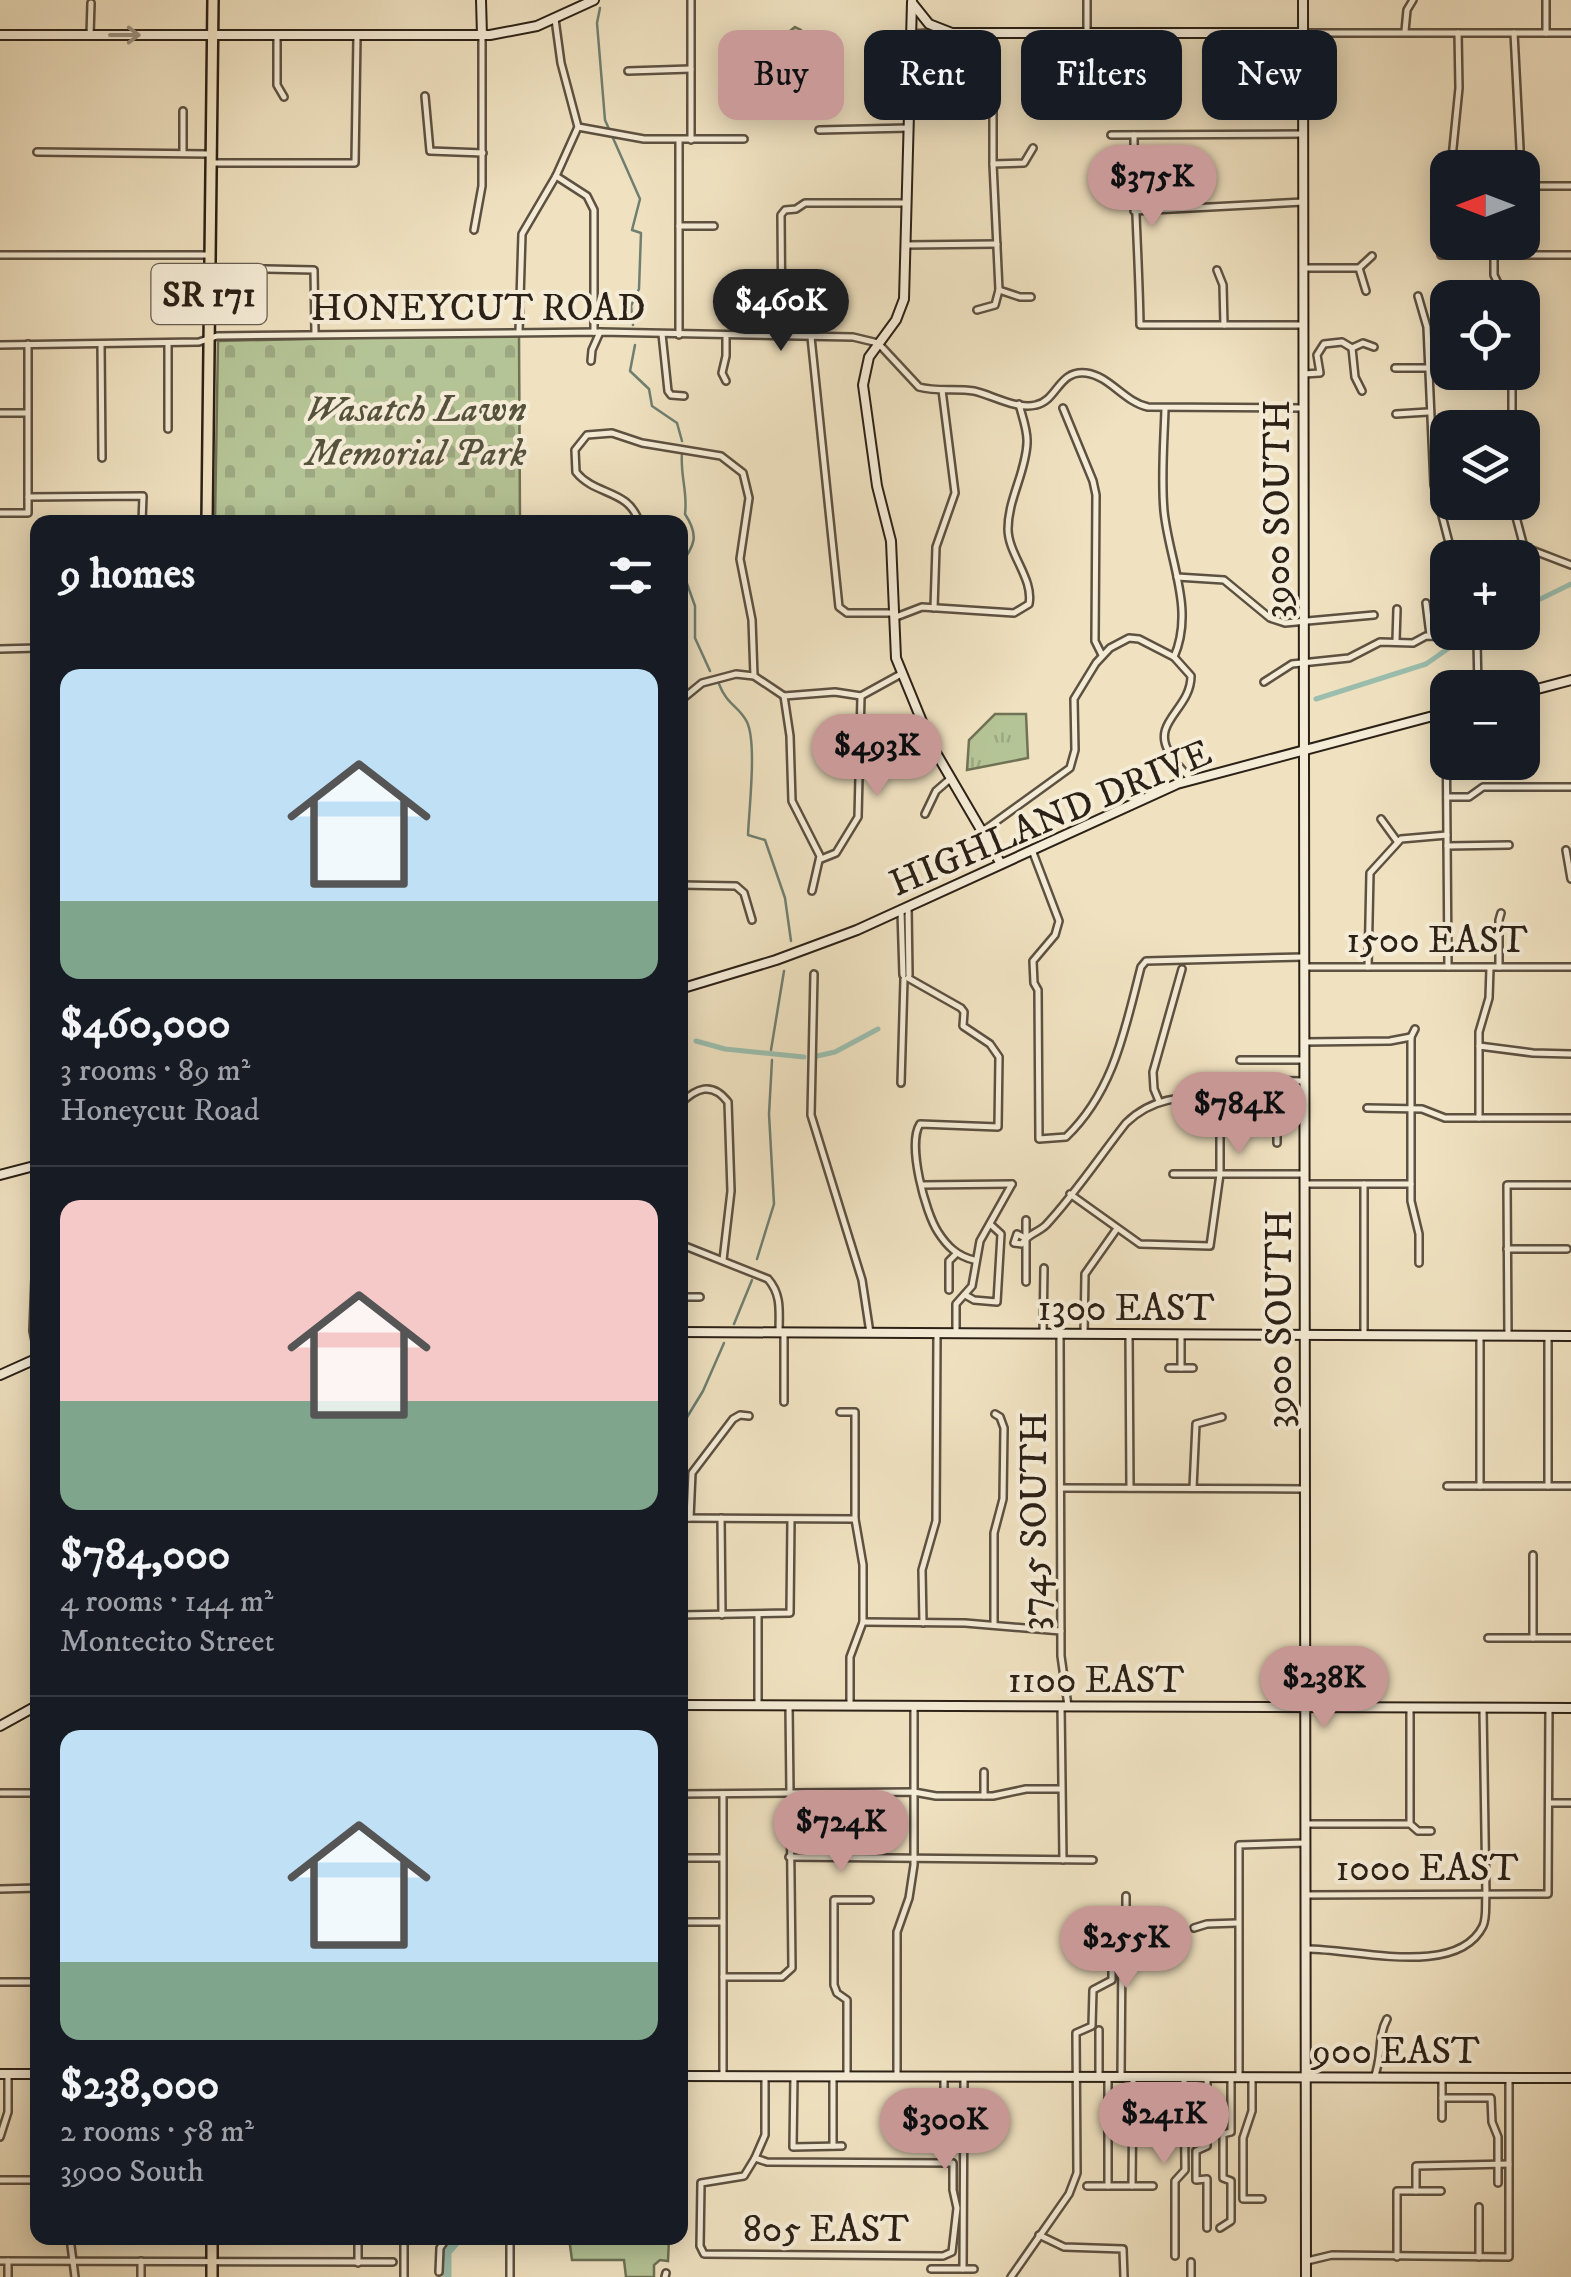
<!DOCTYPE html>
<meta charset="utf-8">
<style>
:root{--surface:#171b24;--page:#242831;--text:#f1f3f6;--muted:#9ea1a6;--line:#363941;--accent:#c59692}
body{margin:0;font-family:"IM FELL DW Pica",serif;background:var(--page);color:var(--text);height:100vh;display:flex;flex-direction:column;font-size:38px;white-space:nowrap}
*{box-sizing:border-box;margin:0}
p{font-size:32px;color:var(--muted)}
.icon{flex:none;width:55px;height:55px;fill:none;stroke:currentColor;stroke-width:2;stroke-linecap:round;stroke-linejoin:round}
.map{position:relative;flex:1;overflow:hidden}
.side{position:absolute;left:30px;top:515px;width:658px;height:1730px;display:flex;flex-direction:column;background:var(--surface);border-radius:20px;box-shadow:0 5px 25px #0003}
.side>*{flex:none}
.hud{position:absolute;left:718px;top:30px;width:702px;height:90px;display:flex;gap:20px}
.needle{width:65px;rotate:270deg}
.tools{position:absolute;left:1430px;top:150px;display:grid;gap:20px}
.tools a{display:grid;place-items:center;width:110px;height:110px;border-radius:20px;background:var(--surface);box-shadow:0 5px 25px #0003;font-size:50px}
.price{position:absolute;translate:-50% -85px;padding:0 22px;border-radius:35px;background:var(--accent);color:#111;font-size:32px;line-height:65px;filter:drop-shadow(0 2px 5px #0008)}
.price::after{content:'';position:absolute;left:50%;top:60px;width:30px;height:22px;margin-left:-15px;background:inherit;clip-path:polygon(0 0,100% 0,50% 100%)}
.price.on{background:#222;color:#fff}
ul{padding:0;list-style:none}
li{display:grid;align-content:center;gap:20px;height:530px;padding:0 30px}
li+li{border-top:2px solid var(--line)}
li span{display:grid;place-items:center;height:310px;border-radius:20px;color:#555}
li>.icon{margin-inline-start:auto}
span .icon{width:180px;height:180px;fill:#fffc;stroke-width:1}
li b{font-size:42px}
h2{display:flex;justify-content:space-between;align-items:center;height:120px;padding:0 30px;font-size:42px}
.chip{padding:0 35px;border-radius:20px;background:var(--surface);box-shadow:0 5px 25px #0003;font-size:35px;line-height:90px}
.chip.on{background:var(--accent);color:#111}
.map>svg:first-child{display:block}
.grass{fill:url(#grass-tufts);stroke:#707256;stroke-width:2.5}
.cemetery{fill:url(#cemetery-stones);stroke:#707256;stroke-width:2.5}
.park{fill:#b5c496;stroke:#707256;stroke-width:2.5}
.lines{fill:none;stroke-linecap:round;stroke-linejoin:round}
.stream{stroke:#6f7f71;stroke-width:2.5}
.canal{stroke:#9bbeae;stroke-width:5}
.river{stroke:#9bbeae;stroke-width:9}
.street-casing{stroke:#5d5141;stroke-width:10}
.secondary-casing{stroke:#2c2116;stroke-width:12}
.primary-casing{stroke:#2c2116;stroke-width:14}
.street{stroke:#f5ecd7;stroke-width:5}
.secondary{stroke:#f5ecd7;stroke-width:8}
.primary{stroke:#f0e2c1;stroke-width:9}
.oneway{stroke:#9b9180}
.labels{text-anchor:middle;stroke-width:8;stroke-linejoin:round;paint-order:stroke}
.shield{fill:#f5ecd7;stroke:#685e50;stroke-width:2.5}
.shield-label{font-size:35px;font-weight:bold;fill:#2c2116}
.street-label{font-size:38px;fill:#2c2116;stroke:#f5ecd7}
.park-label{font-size:38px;font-style:italic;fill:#55523c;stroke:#f5ecd7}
</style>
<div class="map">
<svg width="1571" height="2277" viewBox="0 0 1571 2277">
<defs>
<pattern id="grass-tufts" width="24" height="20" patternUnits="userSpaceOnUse" patternTransform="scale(2.5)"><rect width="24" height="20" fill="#b5c496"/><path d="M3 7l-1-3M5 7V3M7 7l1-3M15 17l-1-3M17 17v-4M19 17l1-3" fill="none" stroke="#9ca881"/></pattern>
<pattern id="cemetery-stones" width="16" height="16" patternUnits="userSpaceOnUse" patternTransform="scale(2.5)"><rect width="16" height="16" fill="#b5c496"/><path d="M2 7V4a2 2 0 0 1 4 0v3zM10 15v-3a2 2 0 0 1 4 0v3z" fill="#9ca881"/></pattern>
</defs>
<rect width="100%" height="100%" fill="#f0e2c1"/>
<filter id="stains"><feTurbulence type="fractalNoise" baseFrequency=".002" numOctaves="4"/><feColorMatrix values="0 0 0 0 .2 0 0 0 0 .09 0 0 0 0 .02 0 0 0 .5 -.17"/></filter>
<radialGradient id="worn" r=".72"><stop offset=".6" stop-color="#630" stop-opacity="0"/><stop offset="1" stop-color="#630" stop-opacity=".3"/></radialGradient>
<path class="grass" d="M995,714h31l2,44 -61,12 2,-30z"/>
<path class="cemetery" d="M519,334l1,188h-305l3,-181z"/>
<g class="park">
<path d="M795,27l6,3 28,38 1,8c-15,33 -62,14 -80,-7l4,-10z"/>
<path d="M539,2238h130l-1,23 -8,-1 -6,5v12h-28l-2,-17h-52l-3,-22z"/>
</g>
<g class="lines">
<g class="stream">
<path d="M600,8l-3,15 8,97 35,79 -8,31 9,3 -2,56 -8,17 2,19"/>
<path d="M635,345l-5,26 19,18 3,17 25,17 5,18"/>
<path d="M680,566c14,-21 20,-29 5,-52 3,-21 -5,-39 -3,-61"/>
<path d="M681,567l14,39v32l15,33"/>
<path d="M719,684c8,21 20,22 28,38 10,21 2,87 1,113l17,5 20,58 6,43"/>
<path d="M771,1050l13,-79"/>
<path d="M757,1259l17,-55 -5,-90 3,-54"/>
<path d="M734,1324l18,-44"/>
<path d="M680,1440l1,-13 22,-36 21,-48"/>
</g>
<g class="canal">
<path d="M1522,608l49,-24"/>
<path d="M1316,699l110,-35 43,-30"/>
<path d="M696,1041l29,8 79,8"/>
<path d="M817,1056l18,-4 43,-23"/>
</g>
<path class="river" d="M447,2277v-25l12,-14"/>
<defs>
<g id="street">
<path d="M691,0v140"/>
<path d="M1546,0v33"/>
<path d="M1405,31l2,-21 6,-10"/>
<path d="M1087,32v-32"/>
<path d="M1304,33h267"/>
<path d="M1514,33l7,135"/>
<path d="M912,34l32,-2"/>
<path d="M90,35l1,-32"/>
<path d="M277,35v50l7,12"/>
<path d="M628,71l63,-2"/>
<path d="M425,96l5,55 53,2"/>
<path d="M183,111v42"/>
<path d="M578,127l66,12h100"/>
<path d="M819,130l90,-2"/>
<path d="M1111,135l192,-1"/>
<path d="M1134,135c0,64 5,126 6,190h164"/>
<path d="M679,140v195"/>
<path d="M37,152l172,2"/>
<path d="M211,163h144l2,-127"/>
<path d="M993,164l31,-1 9,-15"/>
<path d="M1451,168l8,-80 -1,-55"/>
<path d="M556,176l31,20 7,14v122"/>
<path d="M1448,178l-12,35 5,42h130"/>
<path d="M1522,186h49"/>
<path d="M1134,211l169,-9"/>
<path d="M679,226h35"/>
<path d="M474,230l8,-44v-151"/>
<path d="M906,245l91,-1"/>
<path d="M0,255h210"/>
<path d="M1494,255v20l11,23"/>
<path d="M210,268l104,2 1,63"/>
<path d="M1303,268h56l13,-12"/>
<path d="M1359,268l7,23"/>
<path d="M1217,270l6,15 1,40"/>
<path d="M999,290l21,7h11"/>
<path d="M1418,296l9,31 7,158 19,73"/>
<path d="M977,310l18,-5 4,-15 -6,-126v-132"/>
<path d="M519,332l3,-98 34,-58 22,-49 -17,-64 -6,-44"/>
<path d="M662,334l6,57 3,4 13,1"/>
<path d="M726,335v21l-4,17 4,8"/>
<path d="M782,337l-1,-122 4,-5 11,-1 9,-6h102"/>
<path d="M811,337l28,270 8,6h46"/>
<path d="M101,344l1,114"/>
<path d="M0,345l199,-3 18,-6 383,-4 253,5 25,6 41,44c18,5 37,1 55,4 18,4 43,19 62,14 22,-5 22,-35 50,-32 24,3 38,29 62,34l155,1"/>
<path d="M1352,348l3,29 7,14"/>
<path d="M1352,348l11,-5 11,4"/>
<path d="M591,361l1,-11 8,-18"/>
<path d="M1395,368h32"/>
<path d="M1304,374l16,-1 -3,-18 7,-11 18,-2 10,6"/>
<path d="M1063,408l30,73 3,14 -1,146 7,14"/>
<path d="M1165,409c-1,33 -4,68 -1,102 5,50 31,98 10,146"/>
<path d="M0,413h27"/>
<path d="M1396,414l32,-2"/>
<path d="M1512,428v-56"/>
<path d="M168,429v-86"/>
<path d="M28,497l115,-1 -1,26"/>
<path d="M1512,502l12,45 47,18"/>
<path d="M0,513h28v-169"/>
<path d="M639,522c-10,-33 -44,-26 -63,-50l-1,-22 12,-15 25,-2 30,10 79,13 22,17 6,25 -9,61 12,61 2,56"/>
<path d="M1177,577l47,3 46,38 15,5 89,-8"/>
<path d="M1426,603l4,32"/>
<path d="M934,608l2,-61 19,-54 -13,-103"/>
<path d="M896,617l26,-10 92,6 15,-9c5,-25 -21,-50 -21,-75 0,-30 18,-57 19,-86 1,-12 -5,-27 -8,-39"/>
<path d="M1473,632l4,10 1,46"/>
<path d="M1396,641l1,-32"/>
<path d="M0,649l38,-1"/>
<path d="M1264,682l28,-18 57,-6 31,-16 33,1 13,-7 23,1 12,-5"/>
<path d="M784,696l6,40 2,65 28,55 -8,35"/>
<path d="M680,701l22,-18 34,-9 18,2 30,20 51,-4 26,4 40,-22"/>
<path d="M1446,712l2,255"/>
<path d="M1447,797h22l14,-10h88"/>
<path d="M925,814l11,-23 15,-13"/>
<path d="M1381,819l16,22"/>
<path d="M983,831l87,-63 5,-18 -1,-51 22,-36 14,-15 19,-10 10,1 35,18 17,19c0,33 -40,46 -22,76 5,10 14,18 21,27"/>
<path d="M1447,846l62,-1"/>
<path d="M1032,850l27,71 -4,14 -22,26 1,22 4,7 1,149 27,-2c48,-46 59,-108 75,-170l5,-6 158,-4"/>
<path d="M1566,850l5,29"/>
<path d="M821,859l15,-6 22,-36 3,-121"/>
<path d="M680,885l56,1 8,7 8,27"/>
<path d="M908,907l1,68"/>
<path d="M901,911l2,64"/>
<path d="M1304,967h267"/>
<path d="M1368,967l2,-94 31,-34 46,-4"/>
<path d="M1499,967v-47l2,-7"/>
<path d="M814,974l-3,141 51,165 8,53"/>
<path d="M908,978l53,30 3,4 -1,14 27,18 9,13 -1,70 -78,-3c-13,20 5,88 18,108 9,14 19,24 36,28"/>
<path d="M1415,1029l-4,8v164l8,33v29"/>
<path d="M1304,1042l86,-1 21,-4"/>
<path d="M1479,1046l54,7 38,1"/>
<path d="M1240,1060h65"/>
<path d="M1249,1080l55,1"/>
<path d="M1277,1081v62"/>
<path d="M901,1083l3,-104"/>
<path d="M1159,1101l-5,-12 -1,-17 29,-103"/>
<path d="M680,1104c16,-16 32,-23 48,-2l3,89 -8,69"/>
<path d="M1367,1108l55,1 23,9h126"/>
<path d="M1479,1118v-86l10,-34 1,-30"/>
<path d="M1173,1174h132"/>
<path d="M1305,1184h106"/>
<path d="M1364,1184v152"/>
<path d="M922,1185l90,-1"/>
<path d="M38,1199l-5,132 5,25"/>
<path d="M1026,1220v62"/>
<path d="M1025,1238l-8,-4 -3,9 8,1c5,-10 16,-11 24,-19 29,-31 54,-69 80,-102 28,-27 57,-26 94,-26v77l-10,72 -70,-2 -70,-50"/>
<path d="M680,1244l88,35c14,16 11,33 11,54"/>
<path d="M1507,1249h60"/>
<path d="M680,1285v47"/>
<path d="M949,1290v-29l7,-7"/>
<path d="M967,1296l7,4 23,2 4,-68 -11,-10"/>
<path d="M680,1297h20"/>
<path d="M956,1334v-30l16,-18 8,-45 32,-57"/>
<path d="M1043,1334l1,-66"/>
<path d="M1084,1334l1,-60 31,-44"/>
<path d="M1060,1335l1,321 7,50"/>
<path d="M1129,1335l1,153"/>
<path d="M1181,1335v33"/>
<path d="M1508,1336l-1,-151h64"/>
<path d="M1169,1368h24"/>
<path d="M784,1402v-69"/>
<path d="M840,1412h15v107l8,46v57l-13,35v49"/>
<path d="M1447,1486h124"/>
<path d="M1480,1486v-150"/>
<path d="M1548,1486v-150"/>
<path d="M1061,1488l242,1"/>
<path d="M1193,1488l3,-64 26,-7"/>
<path d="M680,1518l175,1"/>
<path d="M690,1518l2,-45 41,-54 7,-4 9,1"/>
<path d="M721,1518l1,97"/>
<path d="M680,1615l110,-2 1,-94"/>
<path d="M758,1615v90"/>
<path d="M863,1622l102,1 96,8"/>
<path d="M923,1623l-1,-53 14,-49 1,-187"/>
<path d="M994,1625v-92l9,-34 1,-71 -4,-11 -5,-3"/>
<path d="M1488,1638h83"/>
<path d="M1533,1638v-83"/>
<path d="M1061,1706l2,154"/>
<path d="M984,1772v24"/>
<path d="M1,1793h37"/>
<path d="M680,1794l234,-2 22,4h57l33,-7h35"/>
<path d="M723,1794v282"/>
<path d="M1549,1803h22"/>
<path d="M1306,1824h104l8,7h13"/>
<path d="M1410,1824v-116"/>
<path d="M789,1857l304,3"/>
<path d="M680,1858h42"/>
<path d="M0,1889l38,-1"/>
<path d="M1306,1895l242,-1 1,-186"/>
<path d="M680,1922h42"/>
<path d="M1194,1928l13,-4 30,-1"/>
<path d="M1306,1949c47,-1 151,30 177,-23 4,-9 2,-21 3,-31l-3,-186"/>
<path d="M723,1977h59l10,-9 -3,-262"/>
<path d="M0,1982h38"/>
<path d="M1099,2030v47"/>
<path d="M794,2076l-1,71 49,-1"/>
<path d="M833,2076v70"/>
<path d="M847,2076v-76l-10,-7 -3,-8v-85h36"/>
<path d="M897,2077v-145l12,-34 5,-33v-157"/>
<path d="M944,2077v62"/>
<path d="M1108,2077v109"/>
<path d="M1121,2078l1,-134"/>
<path d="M1207,2078v68l-11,5v29l11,-1v49"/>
<path d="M1239,2078v-233l67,-2"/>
<path d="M1252,2078v33l-9,27v61h19"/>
<path d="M1374,2078c9,-22 3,-41 13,-59"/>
<path d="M1442,2078v40"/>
<path d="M1442,2098h49l1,24 6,15v46"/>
<path d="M0,2137l8,-25v-38"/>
<path d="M930,2139h28"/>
<path d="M755,2158l12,4 186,1v27l4,18 -5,44 -9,4 -239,-2 -4,-8 1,-63 43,-7z"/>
<path d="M755,2158l10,-23v-59"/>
<path d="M0,2180h38"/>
<path d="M1087,2186h66"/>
<path d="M1132,2186l1,-108"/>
<path d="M1416,2191v-25l93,-2"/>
<path d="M1220,2228l11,-7v-40l-8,-3v-44l8,-2v-54"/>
<path d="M1039,2235l25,12 59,2 1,28"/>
<path d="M70,2238l5,39"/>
<path d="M358,2238v25"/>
<path d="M404,2238v39"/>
<path d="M1175,2256v-75l10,-11 -1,-92"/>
<path d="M1397,2257v-66h44"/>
<path d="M1479,2257v-50"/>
<path d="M0,2261l393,1"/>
<path d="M8,2261v16"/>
<path d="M1307,2261l25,-6 177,2v-179"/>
<path d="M1191,2262v15"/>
<path d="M931,2269h43"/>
<path d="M963,2269l1,-192"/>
<path d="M439,2272l1,-24 7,-10"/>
<path d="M141,2277v-16"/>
<path d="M510,2277v-39"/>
<path d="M665,2277l1,-4"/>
<path d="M1011,2277l58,-83 8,-21 -1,-140 16,-7 1,-36 19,-10v-55h14v-29"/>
</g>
<g id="secondary">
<path d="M481,0l1,35"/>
<path d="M1303,0l3,2277"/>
<path d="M912,2l-8,297 -8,21 -27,37 -6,28 14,101 14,55 5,117 36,88 69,118"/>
<path d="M913,4l16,20 23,9h351"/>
<path d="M0,35h490l47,-9 57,-26"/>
<path d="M1522,693l49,-13"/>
<path d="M680,989l96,-29 81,-30 320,-146 271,-72"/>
<path d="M0,1175l38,-10"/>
<path d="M680,1332l891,4"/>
<path d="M0,1375l38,-17"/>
<path d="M680,1705l891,3"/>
<path d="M0,1726l38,-21"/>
<path d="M0,2074h38"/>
<path d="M680,2076l891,2"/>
</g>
<g id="primary">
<path d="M207,522l6,-522"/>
<path d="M212,2238v39"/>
</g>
</defs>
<use href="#street" class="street-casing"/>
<use href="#secondary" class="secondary-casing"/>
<use href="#primary" class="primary-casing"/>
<use href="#street" class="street"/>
<use href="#secondary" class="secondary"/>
<use href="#primary" class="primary"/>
</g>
<defs><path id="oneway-shaft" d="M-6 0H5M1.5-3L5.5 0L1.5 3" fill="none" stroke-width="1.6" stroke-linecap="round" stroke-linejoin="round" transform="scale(2.5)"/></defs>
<use class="oneway" href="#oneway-shaft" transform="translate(125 35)"/>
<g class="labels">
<rect class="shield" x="151.5" y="264" width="115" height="60" rx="8"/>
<g class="shield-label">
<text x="209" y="306">SR 171</text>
</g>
<g class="street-label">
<text x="478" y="320">HONEYCUT ROAD</text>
<text transform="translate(1276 509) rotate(-90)" y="13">3900 SOUTH</text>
<text transform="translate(1050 817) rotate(-23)" y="13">HIGHLAND DRIVE</text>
<text x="1437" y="952">1500 EAST</text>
<text x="1126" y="1320">1300 EAST</text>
<text transform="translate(1278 1319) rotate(-90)" y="13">3900 SOUTH</text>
<text transform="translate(1033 1521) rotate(-90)" y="13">3745 SOUTH</text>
<text x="1096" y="1692">1100 EAST</text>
<text x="1427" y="1880">1000 EAST</text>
<text x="1396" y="2063">900 EAST</text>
<text x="826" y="2241">805 EAST</text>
</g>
<g class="park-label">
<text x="416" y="421">Wasatch Lawn<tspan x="416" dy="44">Memorial Park</tspan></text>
</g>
</g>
<rect width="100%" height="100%" filter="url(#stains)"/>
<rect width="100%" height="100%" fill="url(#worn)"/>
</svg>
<div class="tools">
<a><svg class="needle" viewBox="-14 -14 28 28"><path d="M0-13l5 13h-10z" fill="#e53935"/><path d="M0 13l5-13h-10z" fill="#9ea1a6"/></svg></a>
<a><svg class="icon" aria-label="locate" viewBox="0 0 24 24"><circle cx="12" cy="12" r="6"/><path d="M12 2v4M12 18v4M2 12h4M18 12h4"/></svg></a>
<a><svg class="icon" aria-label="layers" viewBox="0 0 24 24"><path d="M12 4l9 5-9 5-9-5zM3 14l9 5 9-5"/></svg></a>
<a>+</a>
<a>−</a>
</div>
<b class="price" style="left:1152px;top:230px">$375K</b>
<b class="price on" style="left:781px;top:354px">$460K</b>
<b class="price" style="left:877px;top:799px">$493K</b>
<b class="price" style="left:1239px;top:1157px">$784K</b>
<b class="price" style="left:1324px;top:1731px">$238K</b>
<b class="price" style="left:841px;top:1875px">$724K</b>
<b class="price" style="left:1126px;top:1991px">$255K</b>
<b class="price" style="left:1164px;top:2167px">$241K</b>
<b class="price" style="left:945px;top:2173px">$300K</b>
<div class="hud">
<a class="chip on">Buy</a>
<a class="chip">Rent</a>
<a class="chip">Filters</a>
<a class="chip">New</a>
</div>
<section class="side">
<h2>9 homes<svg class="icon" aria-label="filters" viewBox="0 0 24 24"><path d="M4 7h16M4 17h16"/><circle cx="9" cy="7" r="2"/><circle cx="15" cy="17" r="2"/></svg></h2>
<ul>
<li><span style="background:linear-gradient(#bfe0f5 75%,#7fa58c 0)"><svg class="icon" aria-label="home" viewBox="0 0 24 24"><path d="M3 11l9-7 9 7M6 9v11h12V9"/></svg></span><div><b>$460,000</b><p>3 rooms · 89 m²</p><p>Honeycut Road</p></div></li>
<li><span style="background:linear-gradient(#f6c9c9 65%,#7fa58c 0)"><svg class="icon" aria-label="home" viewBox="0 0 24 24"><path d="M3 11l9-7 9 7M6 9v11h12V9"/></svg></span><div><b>$784,000</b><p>4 rooms · 144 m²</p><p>Montecito Street</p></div></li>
<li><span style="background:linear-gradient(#bfe0f5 75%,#7fa58c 0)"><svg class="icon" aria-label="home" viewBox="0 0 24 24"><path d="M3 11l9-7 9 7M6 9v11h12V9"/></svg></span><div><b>$238,000</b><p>2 rooms · 58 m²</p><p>3900 South</p></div></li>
</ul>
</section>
</div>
